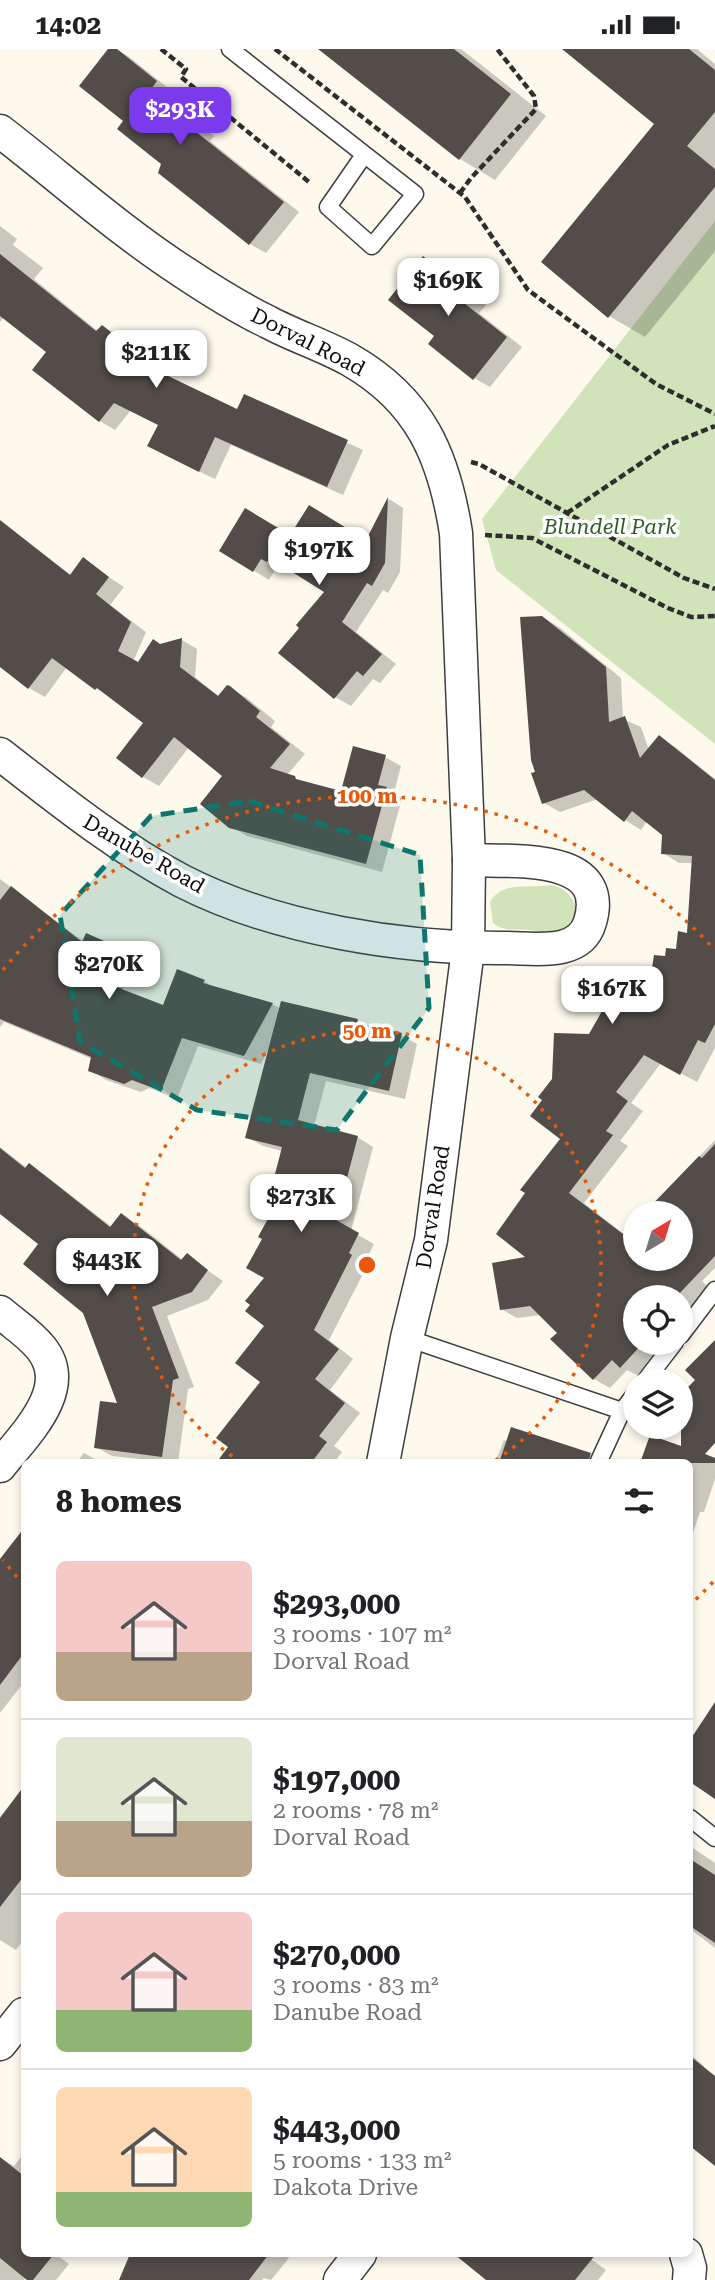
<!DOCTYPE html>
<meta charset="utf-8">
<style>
:root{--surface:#fff;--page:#f6f6f6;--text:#202124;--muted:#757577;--line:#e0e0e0;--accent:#7c3aed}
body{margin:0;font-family:"Roboto Serif",serif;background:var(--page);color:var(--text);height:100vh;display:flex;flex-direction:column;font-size:26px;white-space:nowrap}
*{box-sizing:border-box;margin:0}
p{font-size:23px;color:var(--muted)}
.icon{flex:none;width:38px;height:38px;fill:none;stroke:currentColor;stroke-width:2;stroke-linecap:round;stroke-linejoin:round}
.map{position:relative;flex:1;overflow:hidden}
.sheet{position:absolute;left:21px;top:1410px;width:672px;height:798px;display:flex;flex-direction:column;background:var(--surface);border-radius:10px;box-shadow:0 4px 10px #0003}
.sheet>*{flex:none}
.needle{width:46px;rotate:38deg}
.tools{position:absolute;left:623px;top:1152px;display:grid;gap:14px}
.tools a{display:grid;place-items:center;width:70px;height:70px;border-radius:50%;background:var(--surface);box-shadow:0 4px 10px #0003;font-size:35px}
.price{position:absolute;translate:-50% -60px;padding:0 16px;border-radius:14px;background:#fff;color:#222;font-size:23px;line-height:46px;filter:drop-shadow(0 2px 4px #0008)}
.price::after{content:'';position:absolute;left:50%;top:42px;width:21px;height:16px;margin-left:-10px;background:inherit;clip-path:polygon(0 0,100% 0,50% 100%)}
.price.on{background:var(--accent);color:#fff}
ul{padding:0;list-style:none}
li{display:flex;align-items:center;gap:21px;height:175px;padding:0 35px}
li+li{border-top:2px solid var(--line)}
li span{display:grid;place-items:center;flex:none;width:196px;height:140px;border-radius:10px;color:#555}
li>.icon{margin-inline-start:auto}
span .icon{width:84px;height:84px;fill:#fffc;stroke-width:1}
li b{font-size:30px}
h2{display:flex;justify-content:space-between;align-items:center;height:84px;padding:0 35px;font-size:30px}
.status{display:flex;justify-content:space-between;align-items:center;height:49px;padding:0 35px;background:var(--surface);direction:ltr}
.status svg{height:19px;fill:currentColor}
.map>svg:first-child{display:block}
.green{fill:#d1e4b9}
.shadow{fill:#0003}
.building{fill:#534d49}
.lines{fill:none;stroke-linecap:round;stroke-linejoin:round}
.lane-casing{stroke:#3f3f3f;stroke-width:19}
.street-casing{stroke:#3f3f3f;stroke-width:35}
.path{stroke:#2e2e2e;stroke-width:4.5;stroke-dasharray:7 3.5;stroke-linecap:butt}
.lane{stroke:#fff;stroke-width:16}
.street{stroke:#fff;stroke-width:32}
.marked{fill:#0f766e;fill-opacity:0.2;stroke:#0f766e;stroke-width:5;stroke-dasharray:14 9;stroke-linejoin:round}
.ring{fill:none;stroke:#e8590c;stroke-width:3.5;stroke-dasharray:3.5 7}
.labels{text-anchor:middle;stroke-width:7;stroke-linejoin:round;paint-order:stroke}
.street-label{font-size:21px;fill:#0c0c0c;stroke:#fff}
.park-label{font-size:21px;font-style:italic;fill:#315d23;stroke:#fff}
.centre{fill:#e8590c;stroke:#fff;stroke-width:3.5}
.ring-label{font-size:21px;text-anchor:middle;font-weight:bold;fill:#e8590c;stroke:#fff;stroke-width:7;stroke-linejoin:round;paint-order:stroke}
</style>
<div class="status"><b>14:02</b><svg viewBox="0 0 49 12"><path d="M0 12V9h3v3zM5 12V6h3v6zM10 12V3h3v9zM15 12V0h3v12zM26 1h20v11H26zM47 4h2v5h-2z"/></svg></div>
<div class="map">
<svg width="715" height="2231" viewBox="0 0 715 2231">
<rect width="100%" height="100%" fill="#fdf9ec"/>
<g class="green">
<path d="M715,172v523l-219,-174 -14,-51z"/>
<path d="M551,836c28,5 37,42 6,49 -9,1 -19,-3 -27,-4 -15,-2 -24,3 -37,-7l-3,-21c13,-22 39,-13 61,-17z"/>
</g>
<g class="shadow">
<path d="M110,0h6l12,7 44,35 -5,7 47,38 -4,5 89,71 -33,41 -16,-9 -90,-71 4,-9 -38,-43z"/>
<path d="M321,0h140l85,67 -51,64 -35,-21z"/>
<path d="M565,0h132l18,15v187l-70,86 -36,-21 47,-192z"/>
<path d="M0,177l17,13 -4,6 30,23 -9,11 65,53 3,-5 16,9 59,46 61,30 7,-16 118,54 -20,45 -112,-50 -16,34 -50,-24 -5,-30 -29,-15 -16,20 -15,-9 -52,-69 -44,-35 -4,5z"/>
<path d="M424,210l15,9 47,37 -7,8 43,34 -32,40 -16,-9 -38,-42z"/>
<path d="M389,450l14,9 -3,64 -12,21 -5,-3 -27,42 40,32 -16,19 -7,-4 -22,27 -16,-9 -54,-44 45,-62 -40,-25 -3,4 -6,-4 -8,14 -48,-30 70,-13 76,5z"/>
<path d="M0,472l71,54 12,-15 41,27 -14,18 36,27 -13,30 5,3 24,-20 20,-5 15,9 -2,28 25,20 8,-10 19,11 28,23 -4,6 34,27 -18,21 16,8 39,10 43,-36 16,9 -7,27 8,5 -20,74 -135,-36 -17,-10 -6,-50 -35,-29 -30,39 -16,-9 -25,-20 27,-34 -78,-56 -22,30 -16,-9 -29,-28z"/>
<path d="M542,568l17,10 62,51 2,41 18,8 8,23 10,-12 16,9 40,32v269l-18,34 -36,-19 -30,40 12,8 -23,30 8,5 -44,57 41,32 10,-11v34h46v-45h-35l69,-73v128l-13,13 7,7 -28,29v-20h-46v45h22l-4,4 6,6 -22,23 -10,-5 -17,18 -16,-9 -35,-46 -18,-18 -24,3 -16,-9 28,-51 61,-222 30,-31 27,4 19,-50 12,-8 11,-16 4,-72h-14l-16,-10 1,-19 -17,-13 -6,9 -16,-10 -27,-21 -38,13 -16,-9 -7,-30z"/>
<path d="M0,830l84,63 3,-6 48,22 -13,33 42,16 40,-26 12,8 56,15 9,5 76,12 12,7 32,7 16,9 -12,55 -79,-18 -12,45 43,11 16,10 -22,84 23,13 -10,20 3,2 -38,74 24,19 -23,31 30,23 -26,33 8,6 -8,11h-100l28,-81 5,-56 -1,-48 22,-94 -12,-7 6,-26 -19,-5 -16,-9 22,-89 -8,16 -63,-18 -21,53 -28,-11 -8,4 -35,-12 -16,-10 2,-11 -88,-37 -4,5z"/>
<path d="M0,1098l27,21 2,-2 16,9 67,52 9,-12 16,9 46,36 4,-4 36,25 -15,19 -41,16 27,71 -6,2 -10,74 -66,-7 -16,-9 24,-42 -35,-93 -44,-68 -41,-32z"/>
<path d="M504,1391l4,2 71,21h-84z"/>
<path d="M84,1404l16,9 1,1h-25z"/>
<path d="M715,1413v17l-11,33h-4l-10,30v-79h-48z"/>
<path d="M24,1481v152l-24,31v-151z"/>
<path d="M24,1738v152l-8,11 -16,-10v-123z"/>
<path d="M690,1797l25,17v85l-25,-19z"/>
<path d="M690,2005l14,12 -4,6 15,12v32l-25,-20z"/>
<path d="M24,2104v101h32l13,10 -13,16h-26l-4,-3 -2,3h-24v-122l14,8z"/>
<path d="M132,2205h152l5,4 -18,22 -7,-2 -2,2h-132z"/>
<path d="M461,2205h123l22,16 -8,10h-99z"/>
</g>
<g class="building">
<path d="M108,0h9l40,32 -5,7 47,37 -4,6 89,71 -35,43 -91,-72 3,-9 -44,-35 6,-8 -44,-35z"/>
<path d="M318,0h136l57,45 -52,66z"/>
<path d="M562,0h127l26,21v42l-28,34 28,23v18l-107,131 -67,-56 113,-138z"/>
<path d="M0,205l96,77 6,-6 64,50 71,34 7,-15 104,46 -21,47 -112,-50 -16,35 -52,-26 11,-21 -44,-22 -15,19 -67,-52 14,-18 -46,-36z"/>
<path d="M423,207l48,39 -7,8 43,34 -34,43 -45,-36 6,-8 -46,-36z"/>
<path d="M388,448l-3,66 -13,23 -5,-3 -25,39 40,32 -19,22 -6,-5 -23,28 -56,-46 21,-25 -3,-3 28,-33 -54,-34 -3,4 -6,-3 -8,13 -34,-21 26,-43 45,27 19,-30 57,35z"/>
<path d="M0,471l70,55 13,-18 26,20 -13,17 35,28 -13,29 20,11 15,-23 7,5 22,-6 -2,29 38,29 9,-11 3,1 30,25 -4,6 34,27 -20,24 25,8 1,3 45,12 12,-45 33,9 -8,30 9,2 -21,77 -137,-36 -29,-24 22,-28 -48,-39 -32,41 -26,-20 27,-35 -46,-35 -2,2 -43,-32 -24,31 -28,-22z"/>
<path d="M542,567l64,51 3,55 16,-6 15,42 19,-23 56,45v244l-10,19 -7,-3 -18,35 -36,-20 -28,37 12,9 -22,30 7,4 -44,58 54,41 12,-12v36h46v-45h-37l55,-57 3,2 13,-14v112l-39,41h-41v45h9l-24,26 -8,-8 -19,20 -43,-41 7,-6 -27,-27 -30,4 -8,-47 33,-6 -29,-23 29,-41 -5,-3 40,-51 -30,-23 12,-16 -4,-3 14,-18 2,-46 35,1 21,-37 9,5 5,-8 22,12 8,-51 11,1 1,-8 10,1 2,-18 9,2 5,-77 -31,-2 1,-19 -30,-24 -8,11 -40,-32 -42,14 -11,-31 4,-1 -4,-12 -11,-143z"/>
<path d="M11,837l71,56 4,-9 34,15 -14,35 57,22 14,-36 28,11 -2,3 70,20 -29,53 -62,-18 -21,53 -29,-11 -8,4 -36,-13 3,-14 -91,-38v-119z"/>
<path d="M281,952l77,18 -1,4 45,10 -13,58 -79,-18 -12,47 60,16 -22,84 23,13 -10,20 3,2 -38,75 25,19 -24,30 30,24 -26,33 8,6 -16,21h-95l12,-16 -12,-9 44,-56 -25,-19 29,-37 -19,-15 5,-6 -5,-4 19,-23 -18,-10 16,-29 -4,-2 30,-55 -14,-4 8,-31 -37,-9z"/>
<path d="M0,1099l25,20 4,-5 81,64 11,-14 60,47 6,-7 21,17 -16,22 -40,15 27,71 -6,2 -11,77 -68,-9 6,-47 17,2 -34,-90 -60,-49 15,-20 -38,-30z"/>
<path d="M715,1291v103l-10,11 10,4v5h-75l10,-28 31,11v-52l14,-14 -10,-10z"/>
<path d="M511,1378l80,26 -3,10h-89z"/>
<path d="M24,1479v125l-24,32v-126z"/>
<path d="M715,1653v97l-25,-17v-42z"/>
<path d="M24,1737v90l-24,31v-89z"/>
<path d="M690,1810l25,16v68l-25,-17z"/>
<path d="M690,2007l25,20v90l-25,-20z"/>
<path d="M0,2108l24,19v78h30l-21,26h-6l-27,-22z"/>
<path d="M130,2205h139l-20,26h-130z"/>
<path d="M454,2205h142l-21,26h-89z"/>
</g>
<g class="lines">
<defs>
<g id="lane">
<path d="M230,0l185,145 -43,52 -44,-39 36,-52"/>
<path d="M681,1286l34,-45"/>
<path d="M407,1289l215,73"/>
<path d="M645,1332l30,-39"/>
<path d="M598,1414l24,-52 13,-17"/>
<path d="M690,1769l25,20"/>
</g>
<g id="street">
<path d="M0,82c61,47 120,100 185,142 27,18 54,35 83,49 26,14 55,23 82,38 70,40 94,96 106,173l13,327 -1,89 -37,291 -24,98 -24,125"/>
<path d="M0,705c59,46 116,92 182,127 94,48 220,68 325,67 27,0 73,9 83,-26 21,-70 -79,-60 -121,-62"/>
<path d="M0,1263c14,12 30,22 41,36 33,41 -17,87 -41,118"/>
<path d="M0,1995l24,-30"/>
<path d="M686,2205l4,14 -1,12"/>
<path d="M340,2231l20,-26"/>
</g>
</defs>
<use href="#lane" class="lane-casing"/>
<use href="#street" class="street-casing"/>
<g class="path">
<path d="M161,0l25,20 -5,8 128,105"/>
<path d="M275,0l190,148 63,93 128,94 59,30"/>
<path d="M460,144l11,-15 65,-69 -2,-13 -37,-47"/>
<path d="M471,413l8,2 205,114 31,11"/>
<path d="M567,464l101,-68 47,-19"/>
<path d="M485,486l47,3 136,70 23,9 24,-1"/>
</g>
<use href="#lane" class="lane"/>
<use href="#street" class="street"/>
</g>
<path class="marked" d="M249,752l171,54 9,153 -92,122 -140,-20 -117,-68 -20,-127 91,-99z"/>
<g class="ring">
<path d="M241 1413A234 234 0 1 1 493 1413"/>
<path d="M713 1533A469 469 0 0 1 690 1556M24 1536A469 469 0 0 1 3 1511M3 921A469 469 0 0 1 713 899"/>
</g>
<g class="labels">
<g class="street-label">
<text transform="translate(308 293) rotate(27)" y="7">Dorval Road</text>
<text transform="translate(144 805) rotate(30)" y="7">Danube Road</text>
<text transform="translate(433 1158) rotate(-81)" y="7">Dorval Road</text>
</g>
<g class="park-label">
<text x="610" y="485">Blundell Park</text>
</g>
</g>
<circle cx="367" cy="1216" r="10" class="centre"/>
<g class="ring-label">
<text x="367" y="754">100 m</text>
<text x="367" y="989">50 m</text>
</g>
</svg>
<div class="tools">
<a><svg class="needle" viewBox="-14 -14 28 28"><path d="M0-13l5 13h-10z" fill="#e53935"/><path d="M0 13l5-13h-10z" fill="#757577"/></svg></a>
<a><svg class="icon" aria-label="locate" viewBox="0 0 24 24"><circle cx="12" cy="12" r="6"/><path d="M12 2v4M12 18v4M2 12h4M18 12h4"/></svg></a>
<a><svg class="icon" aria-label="layers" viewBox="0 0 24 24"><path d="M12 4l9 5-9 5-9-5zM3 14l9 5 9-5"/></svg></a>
</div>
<b class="price on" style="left:180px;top:98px">$293K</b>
<b class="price" style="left:448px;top:269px">$169K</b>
<b class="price" style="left:156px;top:341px">$211K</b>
<b class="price" style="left:319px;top:538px">$197K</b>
<b class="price" style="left:109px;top:952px">$270K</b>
<b class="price" style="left:612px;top:977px">$167K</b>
<b class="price" style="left:301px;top:1185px">$273K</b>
<b class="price" style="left:107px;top:1249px">$443K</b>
<section class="sheet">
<h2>8 homes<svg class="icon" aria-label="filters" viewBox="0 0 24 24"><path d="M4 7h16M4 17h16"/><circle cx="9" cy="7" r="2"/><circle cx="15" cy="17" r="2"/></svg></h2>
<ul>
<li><span style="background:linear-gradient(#f6c9c9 65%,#b9a48a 0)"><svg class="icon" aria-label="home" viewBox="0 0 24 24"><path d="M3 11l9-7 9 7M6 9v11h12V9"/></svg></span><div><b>$293,000</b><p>3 rooms · 107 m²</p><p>Dorval Road</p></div></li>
<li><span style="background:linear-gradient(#dfe7d0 60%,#b9a48a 0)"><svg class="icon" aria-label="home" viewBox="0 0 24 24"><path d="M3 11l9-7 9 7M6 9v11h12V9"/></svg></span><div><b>$197,000</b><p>2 rooms · 78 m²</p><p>Dorval Road</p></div></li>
<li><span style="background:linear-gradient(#f6c9c9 70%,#8fb573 0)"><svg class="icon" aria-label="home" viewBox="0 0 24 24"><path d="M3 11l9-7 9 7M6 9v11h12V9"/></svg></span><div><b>$270,000</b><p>3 rooms · 83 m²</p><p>Danube Road</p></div></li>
<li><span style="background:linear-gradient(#ffd9b3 75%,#8fb573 0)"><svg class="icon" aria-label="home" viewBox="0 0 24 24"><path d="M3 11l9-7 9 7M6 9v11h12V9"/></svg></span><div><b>$443,000</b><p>5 rooms · 133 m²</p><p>Dakota Drive</p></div></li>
</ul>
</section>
</div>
